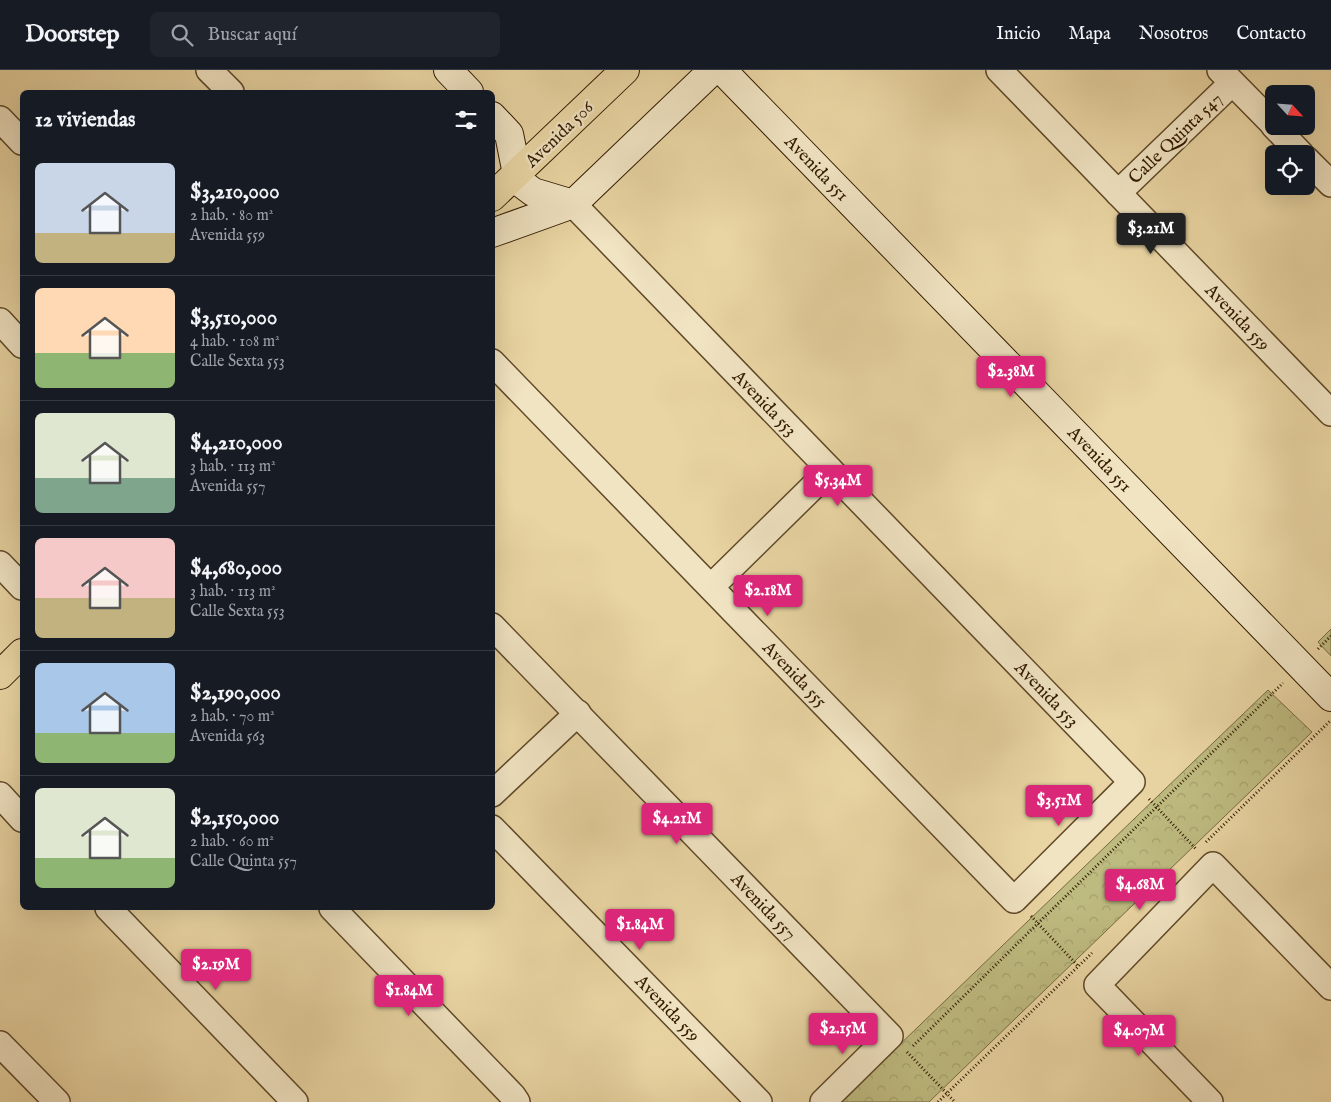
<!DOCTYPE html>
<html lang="es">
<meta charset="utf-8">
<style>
:root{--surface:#171b24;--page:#20242c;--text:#f1f3f6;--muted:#9ea1a6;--line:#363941;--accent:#db2777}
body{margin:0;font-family:"IM FELL English",serif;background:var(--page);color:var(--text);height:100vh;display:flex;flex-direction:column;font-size:19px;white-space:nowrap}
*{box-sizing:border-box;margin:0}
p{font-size:16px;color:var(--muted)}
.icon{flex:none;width:28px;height:28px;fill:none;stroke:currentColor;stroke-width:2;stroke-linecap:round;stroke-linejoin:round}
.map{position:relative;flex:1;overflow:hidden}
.details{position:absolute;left:20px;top:20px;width:475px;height:820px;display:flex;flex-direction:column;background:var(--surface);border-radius:8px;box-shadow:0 5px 20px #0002}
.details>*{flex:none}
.needle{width:32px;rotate:116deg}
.controls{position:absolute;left:1265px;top:15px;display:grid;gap:10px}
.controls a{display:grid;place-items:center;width:50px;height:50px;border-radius:8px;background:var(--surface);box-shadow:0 5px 20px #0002;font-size:25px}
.price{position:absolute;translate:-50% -42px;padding:0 11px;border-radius:5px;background:var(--accent);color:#fff;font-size:16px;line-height:32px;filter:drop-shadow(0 1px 2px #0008)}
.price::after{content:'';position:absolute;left:50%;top:30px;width:15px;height:11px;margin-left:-8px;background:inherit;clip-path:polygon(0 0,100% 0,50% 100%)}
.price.selected{background:#222;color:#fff}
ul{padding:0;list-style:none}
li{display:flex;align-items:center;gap:15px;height:125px;padding:0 15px}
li+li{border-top:1px solid var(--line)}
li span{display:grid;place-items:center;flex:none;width:140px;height:100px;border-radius:8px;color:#555}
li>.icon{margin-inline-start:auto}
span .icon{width:60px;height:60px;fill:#fffc;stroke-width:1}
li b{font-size:21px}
h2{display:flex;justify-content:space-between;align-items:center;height:60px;padding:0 15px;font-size:21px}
header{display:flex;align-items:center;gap:30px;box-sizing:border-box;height:70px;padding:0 25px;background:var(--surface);border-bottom:1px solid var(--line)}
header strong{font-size:24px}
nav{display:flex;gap:28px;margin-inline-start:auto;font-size:18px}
.search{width:350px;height:45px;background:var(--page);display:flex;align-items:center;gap:12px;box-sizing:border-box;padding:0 18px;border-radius:8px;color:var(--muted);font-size:19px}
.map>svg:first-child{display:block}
.park{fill:url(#park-crowns);stroke:#786a40}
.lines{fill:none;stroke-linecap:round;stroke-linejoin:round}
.street-casing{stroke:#5f4929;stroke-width:28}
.secondary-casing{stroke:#311a00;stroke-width:30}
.primary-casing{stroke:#311a00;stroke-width:30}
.path{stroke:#311a00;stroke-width:3;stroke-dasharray:1 2.5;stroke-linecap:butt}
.street{stroke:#f1e4c3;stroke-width:25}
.secondary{stroke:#f1e4c3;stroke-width:28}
.primary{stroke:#e9d5a3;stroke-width:28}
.labels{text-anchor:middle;stroke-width:4.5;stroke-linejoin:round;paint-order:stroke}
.street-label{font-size:18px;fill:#311a00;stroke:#f1e4c3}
</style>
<header>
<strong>Doorstep</strong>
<div class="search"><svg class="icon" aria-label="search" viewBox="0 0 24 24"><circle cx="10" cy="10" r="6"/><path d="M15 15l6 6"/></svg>Buscar aquí</div>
<nav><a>Inicio</a><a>Mapa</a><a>Nosotros</a><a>Contacto</a></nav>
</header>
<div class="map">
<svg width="1331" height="1032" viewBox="0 0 1331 1032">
<defs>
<pattern id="park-crowns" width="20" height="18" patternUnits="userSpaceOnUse" patternTransform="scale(1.25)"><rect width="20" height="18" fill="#bebb80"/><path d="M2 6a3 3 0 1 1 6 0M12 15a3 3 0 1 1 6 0" fill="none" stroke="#a4a06d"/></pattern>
</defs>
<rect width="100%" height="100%" fill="#e9d5a3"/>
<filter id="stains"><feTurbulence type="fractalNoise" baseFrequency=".004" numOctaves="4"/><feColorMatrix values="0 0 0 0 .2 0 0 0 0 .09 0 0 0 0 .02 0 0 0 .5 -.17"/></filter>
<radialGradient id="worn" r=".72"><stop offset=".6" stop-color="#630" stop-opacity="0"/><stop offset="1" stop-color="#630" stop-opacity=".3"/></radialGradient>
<g class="park">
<path d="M1331,559v27l-13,-14z"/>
<path d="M1268,620l44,42 -383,370h-89z"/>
</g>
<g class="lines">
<defs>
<g id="street">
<path d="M209,0l22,22"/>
<path d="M999,0l332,343"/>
<path d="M1220,0l54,55"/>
<path d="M0,49l22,23"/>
<path d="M1274,56l27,28"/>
<path d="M1306,89l25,25"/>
<path d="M1118,123l114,-110"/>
<path d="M0,251l22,24"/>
<path d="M492,292l522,538 118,-118 -559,-578"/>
<path d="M0,494l22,23"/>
<path d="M711,517l119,-117"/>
<path d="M492,556l398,410 -67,66"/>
<path d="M492,724l86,-81"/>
<path d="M0,725l22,24"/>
<path d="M492,758l267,274"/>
<path d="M108,838l187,194"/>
<path d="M332,838l181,188 4,6"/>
<path d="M0,974l57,58"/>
<path d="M1210,1032l-113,-117 116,-120 118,122"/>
</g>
<g id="secondary">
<path d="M448,0l21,22"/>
<path d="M722,0l609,627"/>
<path d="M492,46l17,18 8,40 4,9 12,9 40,12"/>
<path d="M492,163l81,-29 140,-134"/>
</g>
<g id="primary">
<path d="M492,127l133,-127"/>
<path d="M0,605l22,-22"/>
</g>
</defs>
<use href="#street" class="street-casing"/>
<use href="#secondary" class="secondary-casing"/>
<use href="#primary" class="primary-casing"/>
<g class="path">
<path d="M1318,579l13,-13"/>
<path d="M1149,729l47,50"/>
<path d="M1206,772l124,-121"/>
<path d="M1031,846l47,50"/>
<path d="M913,976l370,-363"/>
<path d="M907,982l48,50"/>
<path d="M938,1032l154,-149"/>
</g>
<use href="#street" class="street"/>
<use href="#secondary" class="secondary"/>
<use href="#primary" class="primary"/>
</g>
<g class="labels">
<g class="street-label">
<text transform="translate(559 64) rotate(-44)" y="6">Avenida 506</text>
<text transform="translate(1175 68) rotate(-44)" y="6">Calle Quinta 547</text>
<text transform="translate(817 98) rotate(46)" y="6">Avenida 551</text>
<text transform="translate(1238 247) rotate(46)" y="6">Avenida 559</text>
<text transform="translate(765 333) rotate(46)" y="6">Avenida 553</text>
<text transform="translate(1100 389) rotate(46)" y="6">Avenida 551</text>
<text transform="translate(795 604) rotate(46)" y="6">Avenida 555</text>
<text transform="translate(1047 624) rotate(46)" y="6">Avenida 553</text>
<text transform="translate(764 836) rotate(46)" y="6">Avenida 557</text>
<text transform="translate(668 938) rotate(46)" y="6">Avenida 559</text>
</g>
</g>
<rect width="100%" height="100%" filter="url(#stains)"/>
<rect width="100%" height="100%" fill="url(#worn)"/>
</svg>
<div class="controls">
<a><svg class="needle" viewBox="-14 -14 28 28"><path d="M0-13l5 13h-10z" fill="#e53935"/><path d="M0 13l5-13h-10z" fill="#9ea1a6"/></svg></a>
<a><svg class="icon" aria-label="locate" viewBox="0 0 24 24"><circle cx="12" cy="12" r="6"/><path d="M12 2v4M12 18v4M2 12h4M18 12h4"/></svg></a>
</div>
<b class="price selected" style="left:1151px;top:185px">$3.21M</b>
<b class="price" style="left:1011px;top:328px">$2.38M</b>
<b class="price" style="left:838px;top:437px">$5.34M</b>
<b class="price" style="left:768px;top:547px">$2.18M</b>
<b class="price" style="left:1059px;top:757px">$3.51M</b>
<b class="price" style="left:677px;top:775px">$4.21M</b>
<b class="price" style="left:1140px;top:841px">$4.68M</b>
<b class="price" style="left:640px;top:881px">$1.84M</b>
<b class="price" style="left:216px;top:921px">$2.19M</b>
<b class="price" style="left:409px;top:947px">$1.84M</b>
<b class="price" style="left:843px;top:985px">$2.15M</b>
<b class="price" style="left:1139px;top:987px">$4.07M</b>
<section class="details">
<h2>12 viviendas<svg class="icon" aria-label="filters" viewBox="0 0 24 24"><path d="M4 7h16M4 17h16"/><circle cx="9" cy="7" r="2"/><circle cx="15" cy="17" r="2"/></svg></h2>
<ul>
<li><span style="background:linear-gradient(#c9d6e8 70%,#c2b280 0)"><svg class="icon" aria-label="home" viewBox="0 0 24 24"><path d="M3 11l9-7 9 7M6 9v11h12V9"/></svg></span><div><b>$3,210,000</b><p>2 hab. · 80 m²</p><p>Avenida 559</p></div></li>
<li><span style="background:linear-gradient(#ffd9b3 65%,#8fb573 0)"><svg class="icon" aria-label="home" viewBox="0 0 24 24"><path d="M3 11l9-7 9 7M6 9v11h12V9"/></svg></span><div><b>$3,510,000</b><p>4 hab. · 108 m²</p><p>Calle Sexta 553</p></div></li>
<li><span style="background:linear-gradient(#dfe7d0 65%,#7fa58c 0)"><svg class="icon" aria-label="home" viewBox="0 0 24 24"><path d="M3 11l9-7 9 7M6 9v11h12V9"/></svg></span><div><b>$4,210,000</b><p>3 hab. · 113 m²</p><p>Avenida 557</p></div></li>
<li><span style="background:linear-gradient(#f6c9c9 60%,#c2b280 0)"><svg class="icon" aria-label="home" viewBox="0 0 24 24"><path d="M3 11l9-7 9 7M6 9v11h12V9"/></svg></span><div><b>$4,680,000</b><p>3 hab. · 113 m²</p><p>Calle Sexta 553</p></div></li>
<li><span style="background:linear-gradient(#a9c7e8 70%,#8fb573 0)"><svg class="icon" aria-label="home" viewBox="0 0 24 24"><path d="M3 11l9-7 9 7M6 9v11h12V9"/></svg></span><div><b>$2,190,000</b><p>2 hab. · 70 m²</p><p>Avenida 563</p></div></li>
<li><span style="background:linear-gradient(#dfe7d0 70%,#8fb573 0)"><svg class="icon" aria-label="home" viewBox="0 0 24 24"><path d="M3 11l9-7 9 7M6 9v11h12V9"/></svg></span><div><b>$2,150,000</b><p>2 hab. · 60 m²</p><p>Calle Quinta 557</p></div></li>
</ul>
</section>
</div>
